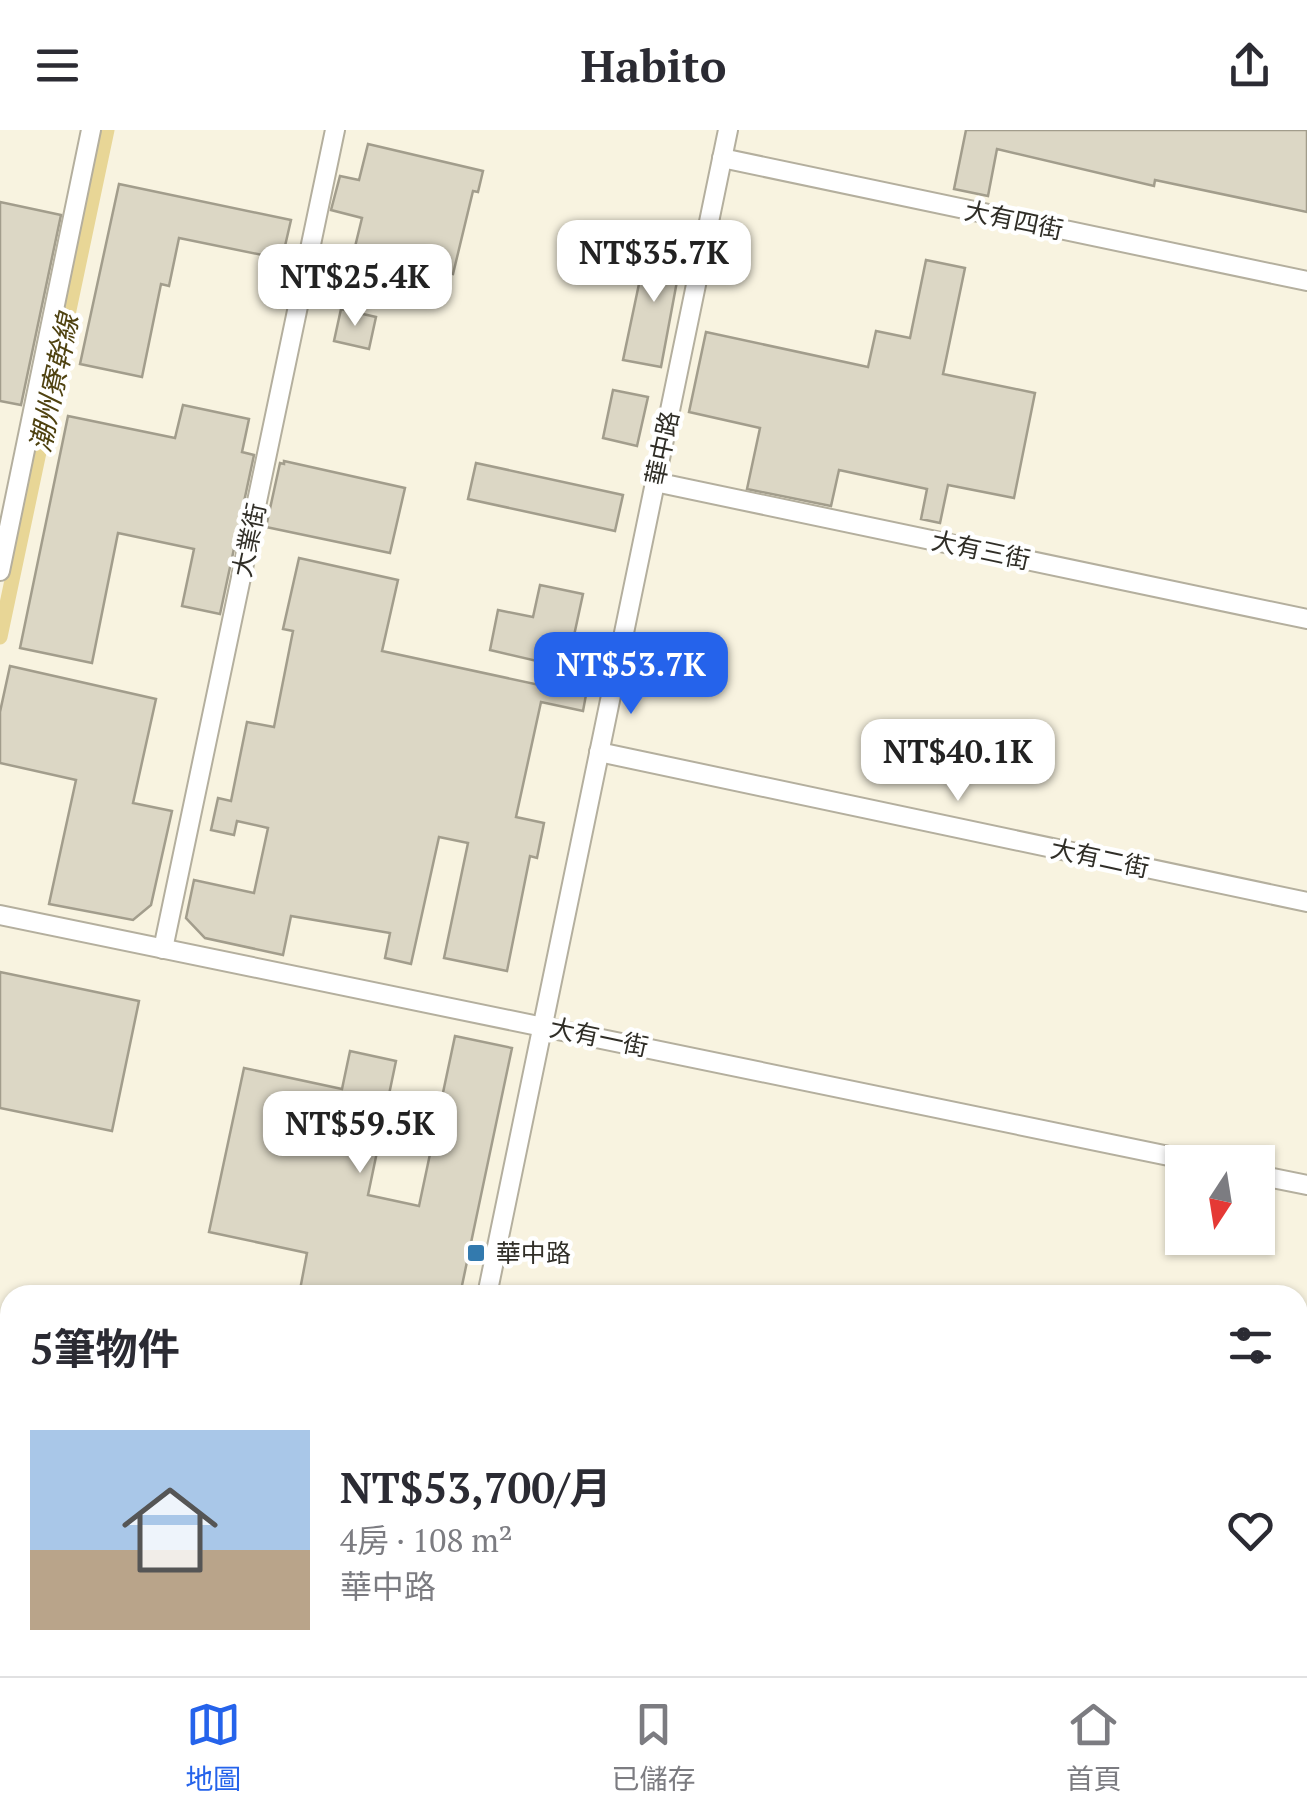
<!DOCTYPE html>
<html lang="zh-TW">
<meta charset="utf-8">
<style>
:root{--surface:#fff;--page:#f2f2f3;--text:#2b2b33;--muted:#7c7c81;--line:#e1e1e2;--accent:#2563eb}
body{margin:0;font-family:"PT Serif","Noto Sans TC",serif;background:var(--page);color:var(--text);height:100vh;display:flex;flex-direction:column;font-size:38px;white-space:nowrap}
*{box-sizing:border-box;margin:0}
p{font-size:32px;color:var(--muted)}
.icon{flex:none;width:55px;height:55px;fill:none;stroke:currentColor;stroke-width:2;stroke-linecap:round;stroke-linejoin:round}
.map{position:relative;flex:1;overflow:hidden}
.details{position:absolute;left:0px;top:1155px;width:1308px;height:392px;display:flex;flex-direction:column;background:var(--surface);border-radius:30px 30px 0 0;box-shadow:0 2px 8px #0004}
.details>*{flex:none}
.needle{width:65px;rotate:192deg}
.controls{position:absolute;left:1165px;top:1015px;display:grid;gap:20px}
.controls a{display:grid;place-items:center;width:110px;height:110px;border-radius:0px;background:var(--surface);box-shadow:0 2px 8px #0004;font-size:50px}
.price{position:absolute;translate:-50% -85px;padding:0 22px;border-radius:20px;background:#fff;color:#222;font-size:32px;line-height:65px;filter:drop-shadow(0 2px 5px #0008)}
.price::after{content:'';position:absolute;left:50%;top:60px;width:30px;height:22px;margin-left:-15px;background:inherit;clip-path:polygon(0 0,100% 0,50% 100%)}
.price.current{background:var(--accent);color:#fff}
ul{padding:0;list-style:none}
li{display:flex;align-items:center;gap:30px;height:250px;padding:0 30px}
li span{display:grid;place-items:center;flex:none;width:280px;height:200px;border-radius:0px;color:#555}
li>.icon{margin-inline-start:auto}
span .icon{width:120px;height:120px;fill:#fffc;stroke-width:1}
li b{font-size:42px}
h2{display:flex;justify-content:space-between;align-items:center;height:120px;padding:0 30px;font-size:42px}
header{display:flex;justify-content:space-between;align-items:center;height:130px;padding:0 30px;background:var(--surface);font-size:45px;font-weight:800}
.dock{display:flex;justify-content:space-around;align-items:center;height:140px;border-top:2px solid var(--line);background:var(--surface);font-size:28px;color:var(--muted)}
.dock a{display:grid;justify-items:center;gap:5px}
.dock .current{color:var(--accent)}
.map>svg:first-child{display:block}
.lines{fill:none;stroke-linecap:round;stroke-linejoin:round}
.canal{stroke:#e8d696;stroke-width:15}
.building{fill:#dcd7c5;stroke:#a29d8c;stroke-width:2.5}
.minor-casing{stroke:#b4af9e;stroke-width:22}
.minor{stroke:#fff;stroke-width:18}
.poi-dot{fill:#337aae;stroke:#fff;stroke-width:4}
.labels{text-anchor:middle;stroke-width:9;stroke-linejoin:round;paint-order:stroke}
.street-label{font-size:25px;fill:#302e27;stroke:#fff}
.poi-label{font-size:25px;fill:#302e27;stroke:#fff;text-anchor:start}
.water-label{font-size:28px;font-style:italic;fill:#4f4210;stroke:#fff}
</style>
<header><svg class="icon" aria-label="menu" viewBox="0 0 24 24"><path d="M4 6h16M4 12h16M4 18h16"/></svg>Habito<svg class="icon" aria-label="share" viewBox="0 0 24 24"><path d="M12 15V3M7 8l5-5 5 5M5 13v7h14v-7"/></svg></header>
<div class="map">
<svg width="1307" height="1546" viewBox="0 0 1307 1546">
<rect width="100%" height="100%" fill="#f8f3e0"/>
<g class="lines">
<path class="canal" d="M0,507l107,-507"/>
</g>
<g class="building">
<path d="M966,0h341v82l-152,-32 -1,6 -157,-37 -9,47 -34,-7z"/>
<path d="M368,14l115,27 -5,21 -5,-1 -20,83 -48,-11 -8,37 -52,-12 17,-70 -31,-8 9,-34 19,4z"/>
<path d="M119,54l172,36 -9,39 -103,-21 -10,48 -8,-2 -19,93 -62,-13z"/>
<path d="M0,72l61,13 -40,190 -21,-4z"/>
<path d="M648,111l35,8 -22,118 -38,-7z"/>
<path d="M593,123l17,3 -4,22 -17,-3z"/>
<path d="M926,130l39,8 -22,106 92,19 -21,105 -66,-13 -8,38 -19,-4 6,-30 -88,-19 -8,36 -84,-17 13,-61 -71,-16 17,-80 162,35 8,-36 34,7z"/>
<path d="M341,179l35,8 -7,32 -35,-8z"/>
<path d="M613,260l35,7 -11,49 -34,-8z"/>
<path d="M183,275l66,14 -7,33 12,3 -34,159 -38,-8 12,-57 -76,-16 -26,130 -72,-15 48,-232 107,22z"/>
<path d="M284,331l121,27 -15,65 -124,-26 14,-64 4,1z"/>
<path d="M476,333l147,32 -8,36 -147,-32z"/>
<path d="M299,428l99,22 -16,71 204,44 -3,16 -42,-9 -25,115 28,6 -7,35 -7,-2 -23,115 -63,-13 24,-115 -29,-6 -28,127 -26,-6 5,-25 -99,-17 -8,39 -78,-17 -19,-20 8,-38 60,13 14,-65 -31,-7 -3,14 -23,-5 7,-32 13,3 16,-79 27,5 19,-96 -10,-2z"/>
<path d="M540,455l43,9 -16,74 -77,-18 8,-40 35,7z"/>
<path d="M10,536l146,33 -23,104 39,8 -21,94 -18,15 -84,-16 27,-124 -76,-17v-51z"/>
<path d="M0,842l139,29 -27,130 -112,-23z"/>
<path d="M455,906l57,12 -52,247h-161l8,-42 -98,-21 35,-164 98,21 8,-38 46,10 -28,134 51,11z"/>
</g>
<g class="lines">
<defs>
<g id="minor">
<path d="M722,28l585,123"/>
<path d="M655,352l652,137"/>
<path d="M0,441l91,-441"/>
<path d="M599,622l708,150"/>
<path d="M0,785l1198,247"/>
<path d="M163,819l172,-819"/>
<path d="M1258,1045l49,10"/>
<path d="M487,1165l241,-1165"/>
<path d="M0,1197l10,3"/>
<path d="M1298,1470l9,2"/>
<path d="M406,1546l2,-8"/>
</g>
</defs>
<use href="#minor" class="minor-casing"/>
<use href="#minor" class="minor"/>
</g>
<rect class="poi-dot" x="466" y="1113" width="20" height="20" rx="5"/>
<g class="labels">
<g class="street-label">
<text transform="translate(1014 90) rotate(12)" y="9">大有四街</text>
<text transform="translate(662 318) rotate(-78)" y="9">華中路</text>
<text transform="translate(249 410) rotate(-78)" y="9">大業街</text>
<text transform="translate(981 420) rotate(12)" y="9">大有三街</text>
<text transform="translate(1100 728) rotate(12)" y="9">大有二街</text>
<text transform="translate(599 907) rotate(12)" y="9">大有一街</text>
</g>
<g class="poi-label">
<text x="496" y="1132">華中路</text>
</g>
<g class="water-label">
<text transform="translate(54 253) rotate(-78)" y="10">潮州寮幹線</text>
</g>
</g>
</svg>
<div class="controls">
<a><svg class="needle" viewBox="-14 -14 28 28"><path d="M0-13l5 13h-10z" fill="#e53935"/><path d="M0 13l5-13h-10z" fill="#7c7c81"/></svg></a>
</div>
<b class="price" style="left:654px;top:175px">NT$35.7K</b>
<b class="price" style="left:355px;top:199px">NT$25.4K</b>
<b class="price current" style="left:631px;top:587px">NT$53.7K</b>
<b class="price" style="left:958px;top:674px">NT$40.1K</b>
<b class="price" style="left:360px;top:1046px">NT$59.5K</b>
<section class="details">
<h2>5筆物件<svg class="icon" aria-label="filters" viewBox="0 0 24 24"><path d="M4 7h16M4 17h16"/><circle cx="9" cy="7" r="2"/><circle cx="15" cy="17" r="2"/></svg></h2>
<ul>
<li><span style="background:linear-gradient(#a9c7e8 60%,#b9a48a 0)"><svg class="icon" aria-label="home" viewBox="0 0 24 24"><path d="M3 11l9-7 9 7M6 9v11h12V9"/></svg></span><div><b>NT$53,700/月</b><p>4房 · 108 m²</p><p>華中路</p></div><svg class="icon" aria-label="heart" viewBox="0 0 24 24"><path d="M12 20l-8-8c-3-5 5-10 8-4 3-6 11-1 8 4z"/></svg></li>
</ul>
</section>
</div>
<nav class="dock">
<a class="current"><svg class="icon" aria-label="map" viewBox="0 0 24 24"><path d="M3 6l6-2 6 2 6-2v14l-6 2-6-2-6 2zM9 4v14M15 6v14"/></svg>地圖</a>
<a><svg class="icon" aria-label="saved" viewBox="0 0 24 24"><path d="M7 4h10v16l-5-4-5 4z"/></svg>已儲存</a>
<a><svg class="icon" aria-label="home" viewBox="0 0 24 24"><path d="M3 11l9-7 9 7M6 9v11h12V9"/></svg>首頁</a>
</nav>
